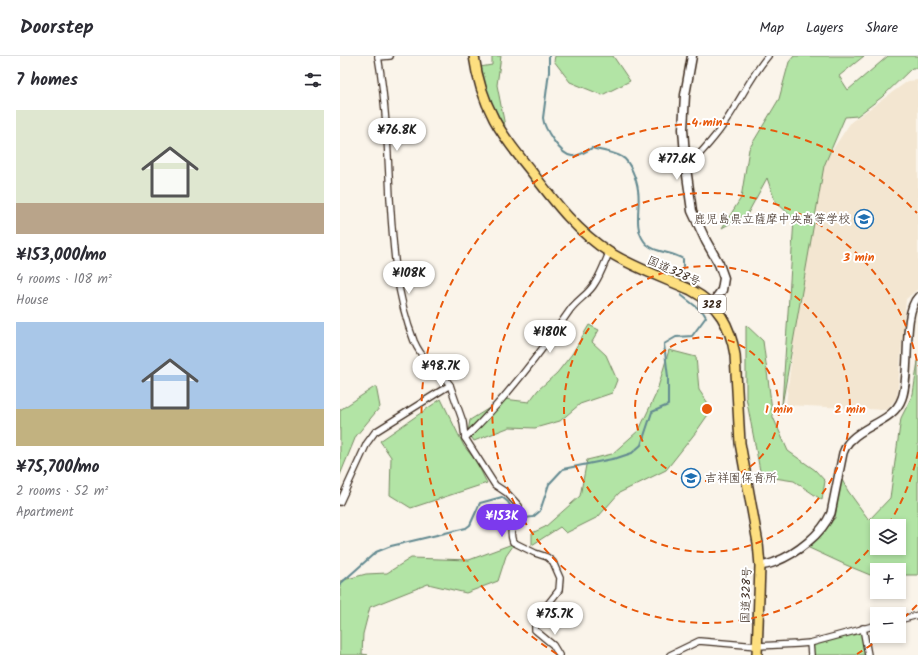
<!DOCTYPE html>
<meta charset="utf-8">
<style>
:root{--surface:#fff;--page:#f2f2f3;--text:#2b2b33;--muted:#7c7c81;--line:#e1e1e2;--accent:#7c3aed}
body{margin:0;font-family:Kalam,"Klee One",sans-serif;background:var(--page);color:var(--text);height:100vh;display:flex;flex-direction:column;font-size:15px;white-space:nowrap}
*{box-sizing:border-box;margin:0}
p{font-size:13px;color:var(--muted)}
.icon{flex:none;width:22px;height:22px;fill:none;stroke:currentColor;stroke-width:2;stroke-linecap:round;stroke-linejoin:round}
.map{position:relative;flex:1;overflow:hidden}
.sheet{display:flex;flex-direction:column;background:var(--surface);width:340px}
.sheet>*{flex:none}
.controls{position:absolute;left:530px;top:463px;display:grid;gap:8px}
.controls a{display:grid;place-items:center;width:36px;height:36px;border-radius:0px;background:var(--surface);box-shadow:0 2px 6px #0003;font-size:20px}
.price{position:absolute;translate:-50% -34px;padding:0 9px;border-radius:14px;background:#fff;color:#222;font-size:13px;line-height:26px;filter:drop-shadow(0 1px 2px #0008)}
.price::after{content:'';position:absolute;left:50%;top:24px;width:12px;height:9px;margin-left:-6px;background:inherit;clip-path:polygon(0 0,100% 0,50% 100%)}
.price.current{background:var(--accent);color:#fff}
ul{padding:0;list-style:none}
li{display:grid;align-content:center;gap:8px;height:212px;padding:0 16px}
li span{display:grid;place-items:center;height:124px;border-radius:0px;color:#555}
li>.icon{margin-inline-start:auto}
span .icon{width:72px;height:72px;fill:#fffc;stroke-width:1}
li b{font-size:17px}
h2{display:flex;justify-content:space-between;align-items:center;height:48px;padding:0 16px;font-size:17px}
header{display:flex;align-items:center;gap:24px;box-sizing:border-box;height:56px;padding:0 20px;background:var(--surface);border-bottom:1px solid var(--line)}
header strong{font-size:19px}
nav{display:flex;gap:22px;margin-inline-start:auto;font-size:14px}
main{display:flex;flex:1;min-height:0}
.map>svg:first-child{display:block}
.built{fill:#f3e6d1}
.green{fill:#b2e4a5;stroke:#768762;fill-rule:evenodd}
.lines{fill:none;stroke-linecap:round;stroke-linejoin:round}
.stream{stroke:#628990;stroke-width:2}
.minor-casing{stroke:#3b2a1e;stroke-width:8}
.tertiary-casing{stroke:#3b2a1e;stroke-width:10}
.secondary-casing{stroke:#3b2a1e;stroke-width:11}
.trunk-casing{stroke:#3b2a1e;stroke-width:12}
.minor{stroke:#fff;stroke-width:5.5}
.tertiary{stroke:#fff;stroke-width:7}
.secondary{stroke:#fff;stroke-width:8}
.trunk{stroke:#fddf80;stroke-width:9}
.ring{fill:none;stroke:#e8590c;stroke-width:2;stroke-dasharray:7 5}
.labels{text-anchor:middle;stroke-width:4;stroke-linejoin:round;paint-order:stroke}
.shield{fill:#fff;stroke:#766a62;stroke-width:1}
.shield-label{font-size:11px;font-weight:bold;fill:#3b2a1e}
.poi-label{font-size:12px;fill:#3b2a1e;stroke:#fff;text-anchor:end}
.street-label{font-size:12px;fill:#3b2a1e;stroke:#fff}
.centre{fill:#e8590c;stroke:#fff;stroke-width:2}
.ring-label{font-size:12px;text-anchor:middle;font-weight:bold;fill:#e8590c;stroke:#fff;stroke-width:4;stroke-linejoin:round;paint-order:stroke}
</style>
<header>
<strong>Doorstep</strong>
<nav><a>Map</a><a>Layers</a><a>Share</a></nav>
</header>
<main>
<section class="sheet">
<h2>7 homes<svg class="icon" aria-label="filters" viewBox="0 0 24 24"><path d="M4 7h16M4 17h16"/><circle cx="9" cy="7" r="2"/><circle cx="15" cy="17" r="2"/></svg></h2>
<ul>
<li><span style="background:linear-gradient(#dfe7d0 75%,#b9a48a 0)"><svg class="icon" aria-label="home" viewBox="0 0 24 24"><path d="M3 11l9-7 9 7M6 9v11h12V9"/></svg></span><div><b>¥153,000/mo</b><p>4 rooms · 108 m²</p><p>House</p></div></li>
<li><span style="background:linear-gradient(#a9c7e8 70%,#c2b280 0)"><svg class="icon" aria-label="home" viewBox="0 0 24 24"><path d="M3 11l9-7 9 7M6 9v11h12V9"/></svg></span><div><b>¥75,700/mo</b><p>2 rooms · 52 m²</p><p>Apartment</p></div></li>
</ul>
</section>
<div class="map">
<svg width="578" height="599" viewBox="0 0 578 599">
<rect width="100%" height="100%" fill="#faf4ea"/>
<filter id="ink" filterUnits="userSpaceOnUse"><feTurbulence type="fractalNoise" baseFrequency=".025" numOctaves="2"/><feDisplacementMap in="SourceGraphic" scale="8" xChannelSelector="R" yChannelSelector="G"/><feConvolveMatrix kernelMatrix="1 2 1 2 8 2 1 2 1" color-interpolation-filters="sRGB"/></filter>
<g filter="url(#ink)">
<path class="built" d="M578,24v209l-12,10 -9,98 -10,13 -101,-5 16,-136 18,-101 31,-46 57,-41z"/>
<g class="green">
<path d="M152,0h9l-4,29 8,41h-1c-11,-19 -19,-37 -24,-59l12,-2z"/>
<path d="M215,0h58l17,25 -28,14 -32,-13 -16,-21z"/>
<path d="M454,0h70l-25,20 9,14 40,-34h30v12h-6l-30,29 -25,19 -12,1 -21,49 -42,239 12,-186 -19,-18 -8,-23 -19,35 -26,15 19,-30 8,-49 30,-50 10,-37z"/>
<path d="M249,269l10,5 -7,12 14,13 11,25 -5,13 -32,11 -20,17 -25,7 -25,-1 -36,14 -6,-9 2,-12 34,-21 25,3 9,-12 19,-17 15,-19z"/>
<path d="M406,269l17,16 10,76 15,34 27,19 10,11 -3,19 -28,-19 -33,-5 -15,-79z"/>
<path d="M329,294l27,7 3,33 13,19 -16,23 -30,38 -47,23 -21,24 -32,16 -6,-6 -28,18v-12l13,-6 35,-31 7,-36 25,-6 27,-24 17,-36z"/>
<path d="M578,305v214h-19v-5h-22v7h-2l-29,-12 -39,-18 28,-29 6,-40 7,13 21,29 21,-22 11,-80 12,-24zM537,470h22v22h-22z"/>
<path d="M36,330l4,21 -24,29 -16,39v-65z"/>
<path d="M101,343l23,47 12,15 11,22 -76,25 -21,-13 1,-38 -11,-16z"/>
<path d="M175,487l-9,13 -8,25 -32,12 -38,-9 -58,23 -7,27 -1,20 6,1h-28v-74l26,-7 21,-1 24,-15 58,2z"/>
<path d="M523,572l5,27h-57l-1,-12z"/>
</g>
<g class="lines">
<g class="stream">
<path d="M209,0v16l-6,46c1,10 17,37 29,38 6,1 14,-5 20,-8 9,3 22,4 30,9 8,4 15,24 16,33 3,16 -5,36 6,51 8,12 27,10 39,18v12"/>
<path d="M0,528l36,-32 15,-6 75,-18 4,-3 10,-22 22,-6 6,5 6,10 11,6 8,-1 7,-6 9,-27 14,-15 54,-11 15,-5 9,-8 11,-33 16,-7v-28l-4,-33 12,-7 16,-1 14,-19 -3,-5 -22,-17"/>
</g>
<defs>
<g id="minor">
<path d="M38,0c8,47 10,95 12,142 3,48 6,98 24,143 3,7 9,16 15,22 7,8 15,13 21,22l13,37 2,16 30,47 12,8 12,13c-4,12 -11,23 -6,36l22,11 12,4 6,5 7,16 -1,12 -11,14 -13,20v6l18,15 6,10"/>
<path d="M38,1l12,-1"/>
<path d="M346,112c15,-15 29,-30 40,-47 15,-22 25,-45 42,-65"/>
<path d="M125,382c40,-38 74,-83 105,-128 7,-10 19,-16 25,-27 6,-9 10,-21 14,-30"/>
<path d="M0,446l27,-59 8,-11 75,-47"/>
<path d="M559,564l19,-5"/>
<path d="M523,572l5,27"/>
<path d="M470,587l1,12"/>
<path d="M330,599l29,-14 58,5 41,-2 12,-1 67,-18"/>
</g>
<path id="tertiary" d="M420,510c5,-1 11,-2 15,-4 21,-8 47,-28 56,-49l12,-60c2,-5 4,-10 8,-13 15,-16 43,-19 51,-42 9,-24 0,-85 16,-101"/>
<path id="secondary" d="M352,0l-7,39 -2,34 3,39 6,43 14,30 13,23 5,14 -2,12 -10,14"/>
<path id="trunk" d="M134,0c3,22 10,44 20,63 10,19 24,36 37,52 23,30 46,61 78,81 25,16 55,26 82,38 28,15 39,35 44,65l5,88 18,100 2,23 -3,89"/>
</defs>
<use href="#minor" class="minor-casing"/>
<use href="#tertiary" class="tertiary-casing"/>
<use href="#secondary" class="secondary-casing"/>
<use href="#trunk" class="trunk-casing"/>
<use href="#minor" class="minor"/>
<use href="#tertiary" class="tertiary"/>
<use href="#secondary" class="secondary"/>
<use href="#trunk" class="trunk"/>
</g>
</g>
<g class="ring">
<circle cx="367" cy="353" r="72"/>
<circle cx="367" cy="353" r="143"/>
<path d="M578 396A215 215 0 0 1 548 469M536 485A215 215 0 1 1 578 310"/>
<path d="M577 549A287 287 0 0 1 559 566M542 581A287 287 0 0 1 517 598M217 598A287 287 0 1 1 577 157"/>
</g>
<defs>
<symbol id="school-ring" viewBox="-11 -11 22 22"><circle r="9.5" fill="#fff" stroke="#1f6fb2" stroke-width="1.5"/><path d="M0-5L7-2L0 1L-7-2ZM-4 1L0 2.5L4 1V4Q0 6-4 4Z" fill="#1f6fb2"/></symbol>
</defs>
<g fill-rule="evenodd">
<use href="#school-ring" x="513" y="152" width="22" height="22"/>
<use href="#school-ring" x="340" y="411" width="22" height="22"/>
</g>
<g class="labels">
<rect class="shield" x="358" y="239" width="28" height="18" rx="3"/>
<g class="shield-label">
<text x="372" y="252">328</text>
</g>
<g class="poi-label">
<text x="510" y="167">鹿児島県立薩摩中央高等学校</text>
<text x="365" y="426" text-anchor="start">吉祥園保育所</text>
</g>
<g class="street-label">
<text transform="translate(334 215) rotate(24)" y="4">国道328号</text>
<text transform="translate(406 539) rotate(-88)" y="4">国道328号</text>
</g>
</g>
<circle cx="367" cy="353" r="6" class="centre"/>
<g class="ring-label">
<text x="367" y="70">4 min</text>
<text x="519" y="205">3 min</text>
<text x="439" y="357">1 min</text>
<text x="510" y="357">2 min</text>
</g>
</svg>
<div class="controls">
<a><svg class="icon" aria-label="layers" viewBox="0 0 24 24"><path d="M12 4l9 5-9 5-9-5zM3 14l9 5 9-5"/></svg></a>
<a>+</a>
<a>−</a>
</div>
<b class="price" style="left:57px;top:96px">¥76.8K</b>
<b class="price" style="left:337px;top:125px">¥77.6K</b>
<b class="price" style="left:69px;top:239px">¥108K</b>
<b class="price" style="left:210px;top:298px">¥180K</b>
<b class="price" style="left:101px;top:332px">¥98.7K</b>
<b class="price current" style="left:162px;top:482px">¥153K</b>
<b class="price" style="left:215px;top:580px">¥75.7K</b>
</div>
</main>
